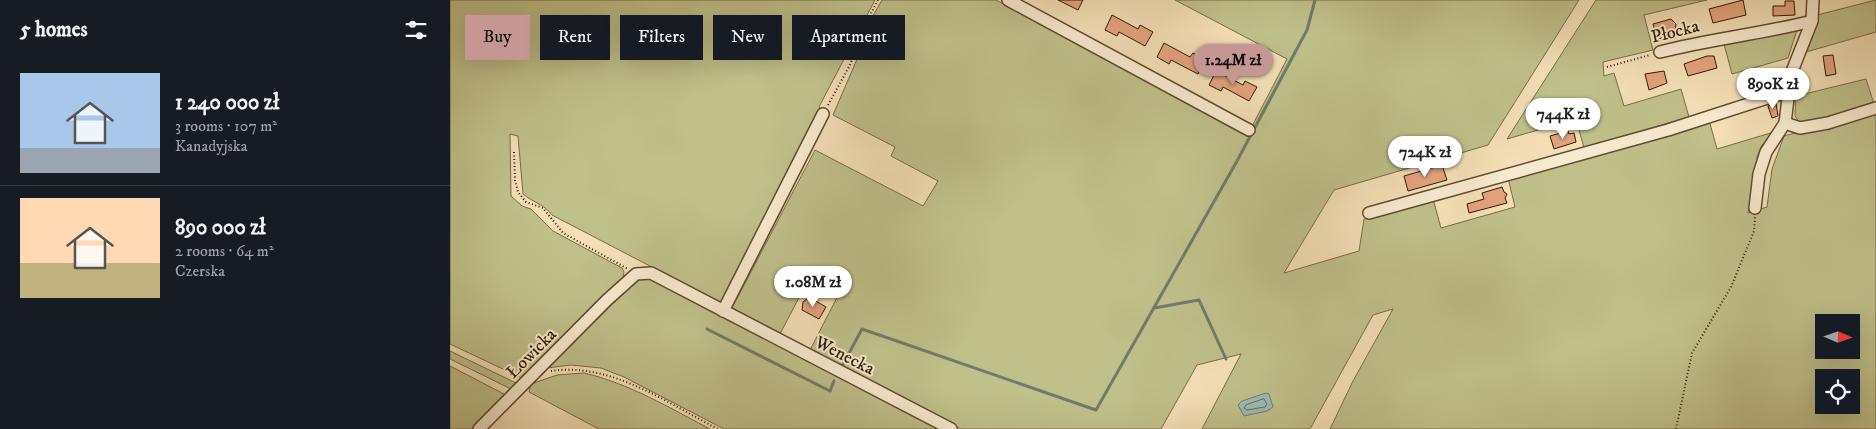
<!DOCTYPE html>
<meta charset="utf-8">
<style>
:root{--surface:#171b24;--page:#20242c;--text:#f1f3f6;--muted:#9ea1a6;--line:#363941;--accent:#c59692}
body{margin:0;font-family:"IM FELL DW Pica",serif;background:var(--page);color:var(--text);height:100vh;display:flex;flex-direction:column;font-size:19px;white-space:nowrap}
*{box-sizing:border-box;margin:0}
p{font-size:16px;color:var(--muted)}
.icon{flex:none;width:28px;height:28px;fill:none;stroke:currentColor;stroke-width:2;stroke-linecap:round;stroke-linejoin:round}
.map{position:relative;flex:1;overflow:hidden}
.drawer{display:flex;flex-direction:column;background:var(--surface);width:450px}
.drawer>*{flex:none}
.banner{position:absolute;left:15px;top:15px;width:475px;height:45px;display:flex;gap:10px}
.needle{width:32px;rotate:92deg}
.controls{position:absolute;left:1365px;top:314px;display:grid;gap:10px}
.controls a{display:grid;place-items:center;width:45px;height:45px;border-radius:0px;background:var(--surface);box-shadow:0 5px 20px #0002;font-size:25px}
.price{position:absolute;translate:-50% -42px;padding:0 11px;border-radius:18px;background:#fff;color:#222;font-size:16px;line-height:32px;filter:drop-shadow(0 1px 2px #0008)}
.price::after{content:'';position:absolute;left:50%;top:30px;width:15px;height:11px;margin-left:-8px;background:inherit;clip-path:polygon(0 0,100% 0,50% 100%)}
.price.current{background:var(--accent);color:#111}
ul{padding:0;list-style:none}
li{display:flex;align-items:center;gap:15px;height:125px;padding:0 20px}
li+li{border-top:1px solid var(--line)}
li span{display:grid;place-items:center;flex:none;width:140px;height:100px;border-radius:0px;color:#555}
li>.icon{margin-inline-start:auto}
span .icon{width:60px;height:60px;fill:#fffc;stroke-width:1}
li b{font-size:21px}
h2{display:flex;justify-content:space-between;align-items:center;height:60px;padding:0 20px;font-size:21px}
.tag{padding:0 18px;border-radius:0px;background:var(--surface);box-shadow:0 5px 20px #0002;font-size:18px;line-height:45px}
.tag.current{background:var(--accent);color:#111}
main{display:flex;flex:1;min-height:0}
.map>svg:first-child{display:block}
.green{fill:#c0c08b;stroke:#776d46;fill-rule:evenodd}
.water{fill:#9dbcb5;stroke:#717b6d}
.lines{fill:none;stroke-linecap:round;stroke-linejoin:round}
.shore{stroke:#666b5b;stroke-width:1}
.stream{stroke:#717b6d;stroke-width:3}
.building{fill:#e3a37f;stroke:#2e1a01}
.minor-casing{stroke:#604b2e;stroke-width:14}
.path{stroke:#2e1a01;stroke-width:2;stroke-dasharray:1 2.5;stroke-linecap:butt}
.minor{stroke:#f8ead0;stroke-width:11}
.labels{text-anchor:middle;stroke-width:4;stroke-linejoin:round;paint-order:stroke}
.street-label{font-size:18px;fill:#2e1a01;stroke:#f8ead0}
</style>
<main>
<section class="drawer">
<h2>5 homes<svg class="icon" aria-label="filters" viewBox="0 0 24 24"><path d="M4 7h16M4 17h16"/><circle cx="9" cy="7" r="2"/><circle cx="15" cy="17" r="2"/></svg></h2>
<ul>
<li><span style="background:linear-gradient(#a9c7e8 75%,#9aa5b1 0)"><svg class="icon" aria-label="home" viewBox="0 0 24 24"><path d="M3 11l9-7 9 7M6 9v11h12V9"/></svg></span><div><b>1 240 000 zł</b><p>3 rooms · 107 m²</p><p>Kanadyjska</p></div></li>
<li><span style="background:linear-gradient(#ffd9b3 65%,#c2b280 0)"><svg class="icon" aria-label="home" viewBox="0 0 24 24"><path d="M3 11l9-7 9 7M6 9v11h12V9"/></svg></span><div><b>890 000 zł</b><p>2 rooms · 64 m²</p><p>Czerska</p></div></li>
</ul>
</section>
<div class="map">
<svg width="1426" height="429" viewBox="0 0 1426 429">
<rect width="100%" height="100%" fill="#f4dfb7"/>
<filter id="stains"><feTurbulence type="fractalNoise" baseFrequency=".004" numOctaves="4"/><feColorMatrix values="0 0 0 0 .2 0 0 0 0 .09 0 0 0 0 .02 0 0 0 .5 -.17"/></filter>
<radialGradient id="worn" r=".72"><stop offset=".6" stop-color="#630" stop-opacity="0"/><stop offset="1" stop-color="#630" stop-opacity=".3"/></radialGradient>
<g class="green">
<path d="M0,0h425l-56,107 3,3 -101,193 -169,-88c-8,-11 -20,-13 -29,-21l-5,-58 -8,-2 1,62 11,10 9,3 22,22 69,37 2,4 -1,7 -99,100 -74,-35z"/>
<path d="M432,0h114l252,134 39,-75 -112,-59h404l-91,145 -154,45 -50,83 75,-22 5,-32 69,-20 8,29 74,-21 -7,-29 201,-58 8,29 57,-17 -12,13 -5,12 -9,56 19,-6 5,-38 12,-33 92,-25v318h-546l23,-48 40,-72 -20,6 -63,114h-108l39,-75 -44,11 -36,64h-200l-151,-79 35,-68 -30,-15 -35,67 -48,-26 83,-158 108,56 15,-25 -47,-25 4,-9 -62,-32 31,-72 6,-22zM1374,322h27v28h-27zM1374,378h27v27h-27z"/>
<path d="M1146,0h111l-63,15 9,35 -50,12 1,14 10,-3 10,33 57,-17 8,28 -105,31 -8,-29 -69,20z"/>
<path d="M1426,0v32l-70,20 11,-37z"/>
<path d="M1347,30l-9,28 -56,16 -8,-30z"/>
<path d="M1416,79l8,25 -73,21 -6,-9 1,-20z"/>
<path d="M193,277h8l294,152h-221l-100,-52 -23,-9 -30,-3 -24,3 89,-87z"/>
<path d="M0,351l68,33 -7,5 -61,-30z"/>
<path d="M0,366l54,28v5l-32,30h-22z"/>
<path d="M134,373c44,10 86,35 126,56h-111l-70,-37 2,-8 26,-9z"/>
</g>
<path class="water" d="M816,393l3,1 4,13 -6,4 -23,5 -6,-11 4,-4z"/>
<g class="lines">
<path class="shore" d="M814,399l3,5 -2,3 -18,3 -3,-2 2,-3z"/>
<g class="stream">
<path d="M704,308l45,-8 27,59"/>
<path d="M257,329l123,62 4,-10"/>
<path d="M391,368l21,-39 234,81 141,-249 70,-131 8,-30"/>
</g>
</g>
<g class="building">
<path d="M608,0h25l-5,10z"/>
<path d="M1293,0l3,15 -33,8 -4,-14z"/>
<path d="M1335,1h9l1,14 -22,1v-10h12z"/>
<path d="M662,15l26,14 2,-4 13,7 -8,14 -26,-14 -2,4 -12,-6z"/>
<path d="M1221,19l5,5 -1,9 -18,7 -4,-16z"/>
<path d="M714,43l26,14 3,-4 12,6 -7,15 -27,-14 -2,4 -12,-7z"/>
<path d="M1383,55l3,19 -10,2 -3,-20z"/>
<path d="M1257,56h7l3,12 -29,8 -4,-12z"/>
<path d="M766,71l27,14 2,-4 12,6 -8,14 -26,-14 -2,4 -12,-6z"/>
<path d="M1214,71l3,12 -18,7 -4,-16z"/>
<path d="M1316,71l5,18 -16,3 -5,-17z"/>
<path d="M1326,103l2,13 -6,2 -4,-12z"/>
<path d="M1118,131l1,3 5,-1 2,9 -22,7 -4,-13z"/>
<path d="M992,165l5,15 -39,11 -4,-15z"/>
<path d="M1052,187l2,5 3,2 -2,4 2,5 -38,10 -2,-9 17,-5 -2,-6z"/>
<path d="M359,297l17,10 -7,12 -17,-9 1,-8z"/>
</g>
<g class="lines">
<defs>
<g id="minor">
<path d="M558,0l241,130"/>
<path d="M1210,52c50,-13 102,-18 152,-31"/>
<path d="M1335,123l15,5 28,-5 48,-15"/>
<path d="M1305,208l4,-34 7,-22 19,-29 6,-49 21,-53 1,-21"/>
<path d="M919,213l299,-83 121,-39"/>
<path d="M273,311l100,-197"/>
<path d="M29,429l128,-129 29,-26 15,-1 300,156"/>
</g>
</defs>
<use href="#minor" class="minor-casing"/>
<g class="path">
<path d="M1157,67l43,-12"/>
<path d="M378,105l22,-40 16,-42 12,-23"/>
<path d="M64,152l1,28 3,12 8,10 17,6 20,25 65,36"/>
<path d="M101,371c60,-9 116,32 167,58"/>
<path d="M1226,429l16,-76 39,-66 23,-56 1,-14"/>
</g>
<use href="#minor" class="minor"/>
</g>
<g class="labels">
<g class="street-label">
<text transform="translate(1225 31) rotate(-14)" y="6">Płocka</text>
<text transform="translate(81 353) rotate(-45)" y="6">Łowicka</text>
<text transform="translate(395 355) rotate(27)" y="6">Wenecka</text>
</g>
</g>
<rect width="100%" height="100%" filter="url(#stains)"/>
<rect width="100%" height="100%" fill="url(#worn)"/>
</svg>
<div class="controls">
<a><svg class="needle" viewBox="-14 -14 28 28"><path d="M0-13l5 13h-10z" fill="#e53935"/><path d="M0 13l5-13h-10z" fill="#9ea1a6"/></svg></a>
<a><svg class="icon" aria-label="locate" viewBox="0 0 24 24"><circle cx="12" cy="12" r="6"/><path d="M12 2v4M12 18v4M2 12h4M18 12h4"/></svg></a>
</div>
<b class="price current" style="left:783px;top:86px">1.24M zł</b>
<b class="price" style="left:1323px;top:110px">890K zł</b>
<b class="price" style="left:1113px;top:140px">744K zł</b>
<b class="price" style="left:975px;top:178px">724K zł</b>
<b class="price" style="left:363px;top:308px">1.08M zł</b>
<div class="banner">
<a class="tag current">Buy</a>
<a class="tag">Rent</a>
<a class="tag">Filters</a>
<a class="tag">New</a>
<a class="tag">Apartment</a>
</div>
</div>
</main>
